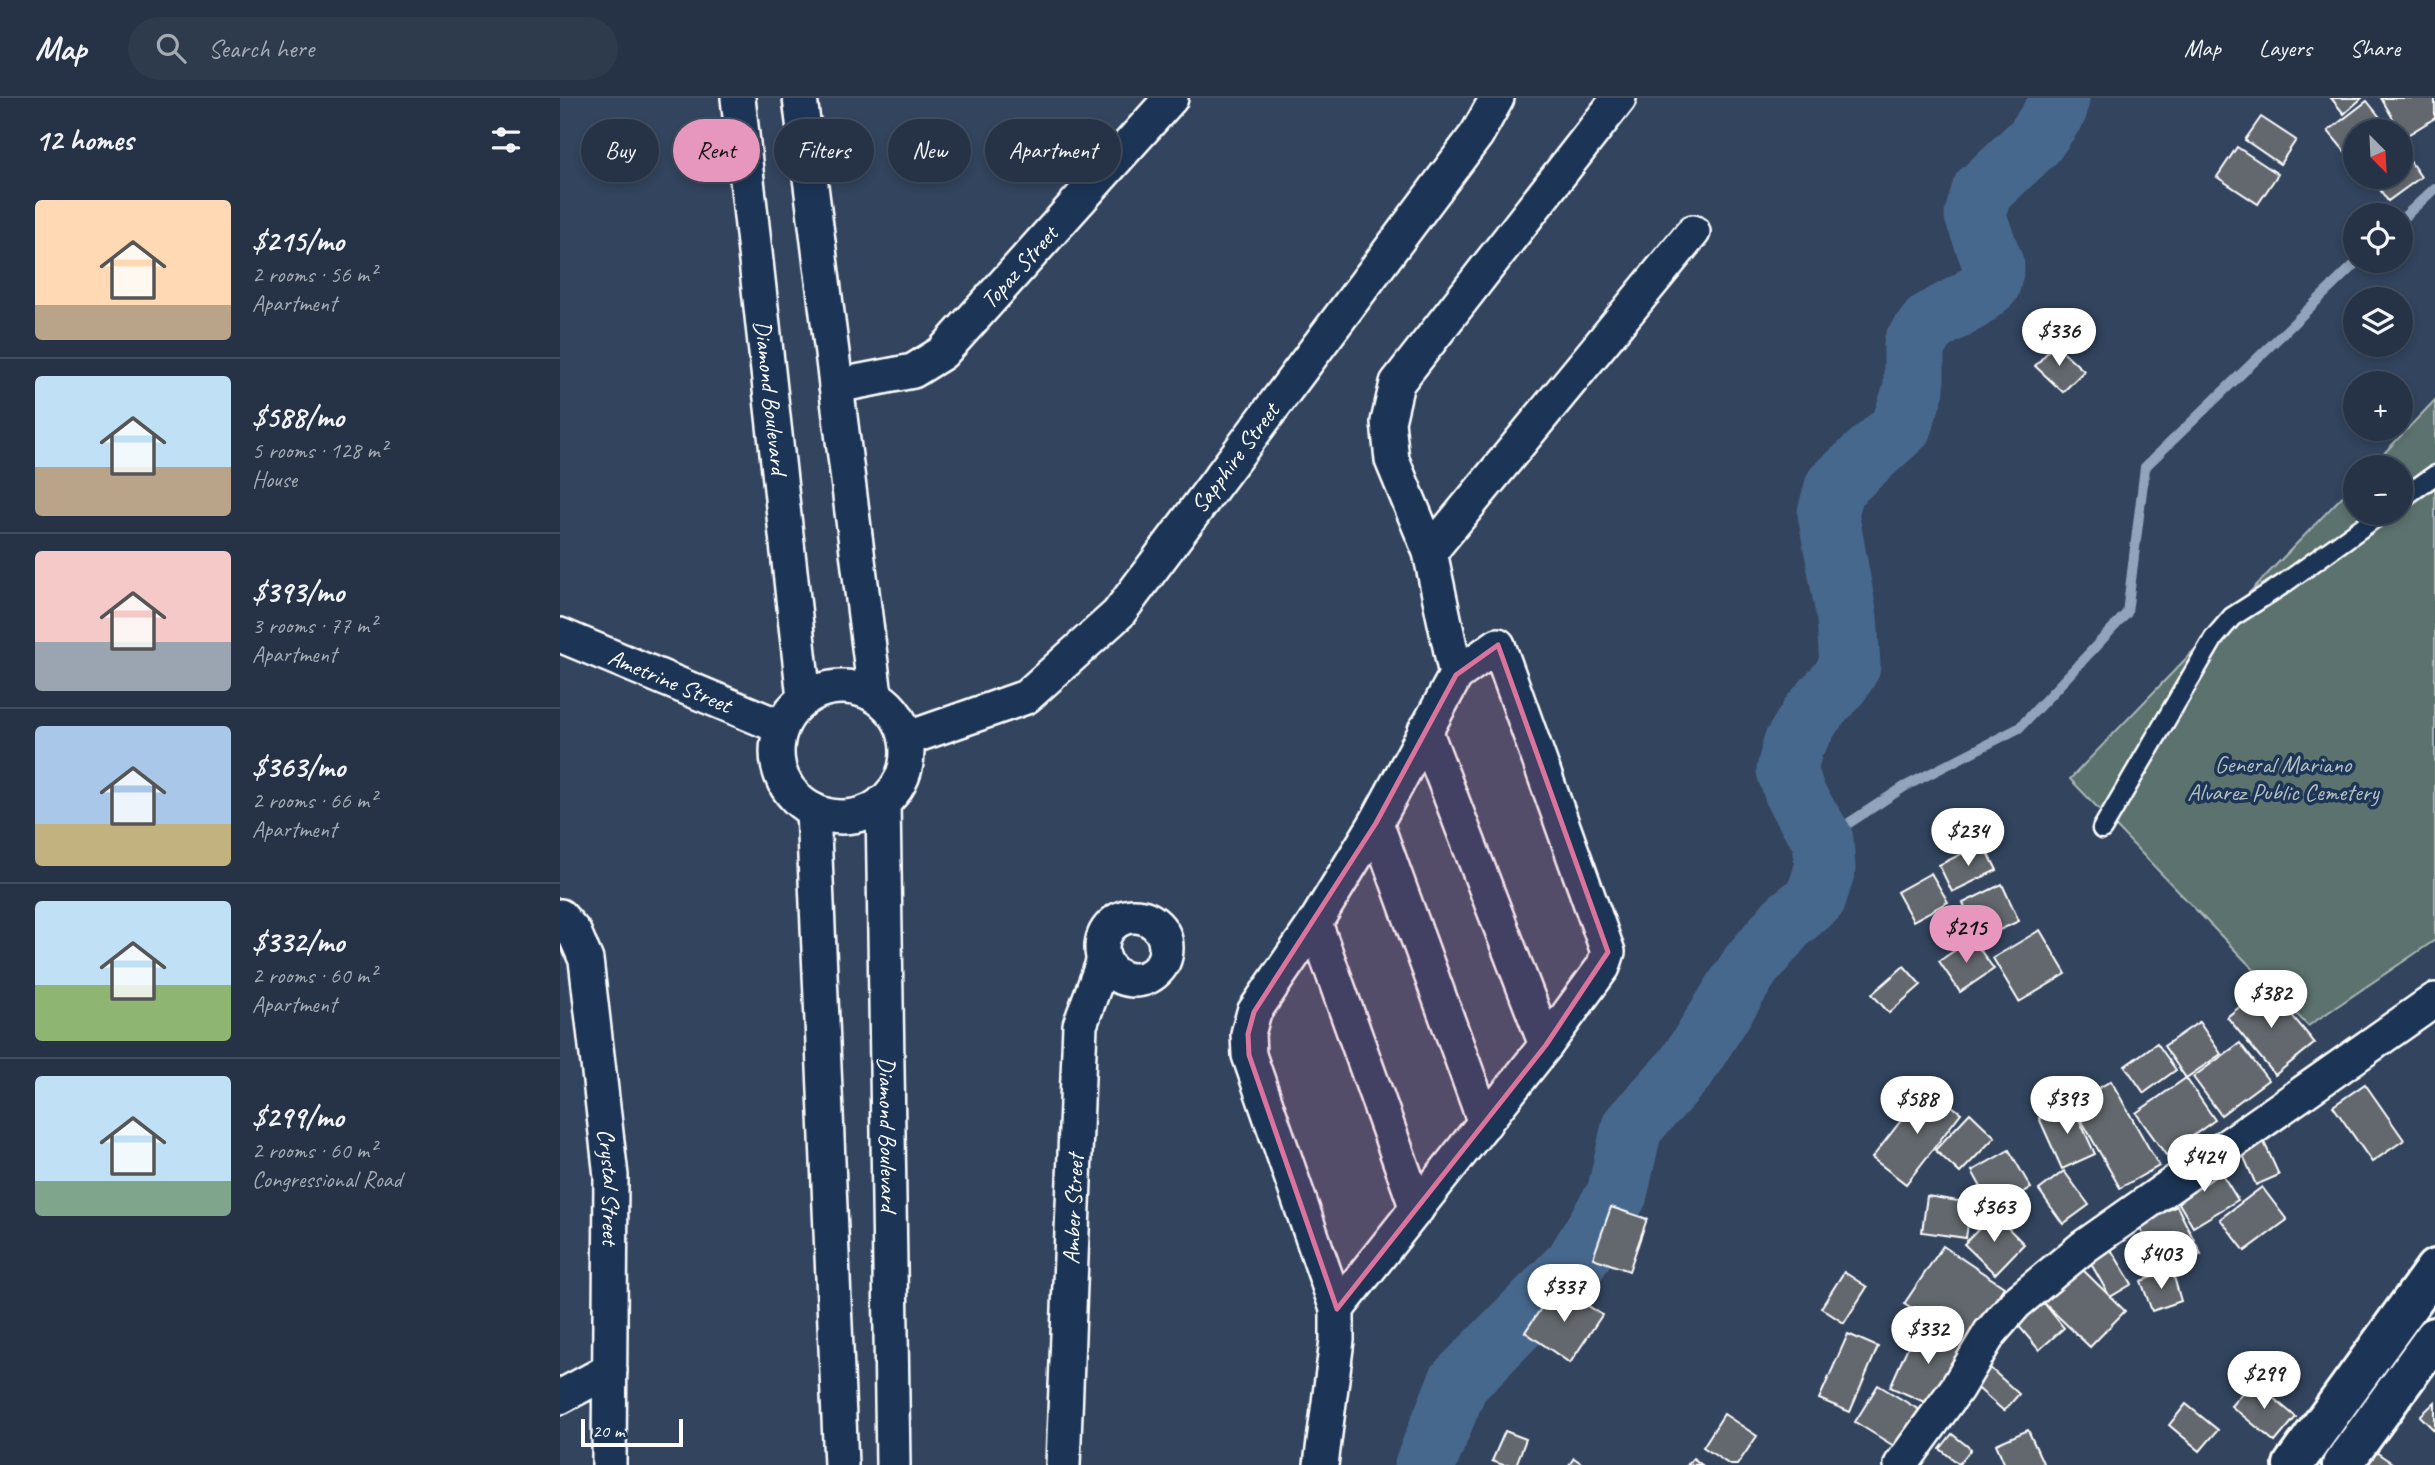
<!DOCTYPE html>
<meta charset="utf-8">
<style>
:root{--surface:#263346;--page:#2e3b4d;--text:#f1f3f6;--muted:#a4aab3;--line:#424e5f;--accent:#e797bd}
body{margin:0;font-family:Caveat,sans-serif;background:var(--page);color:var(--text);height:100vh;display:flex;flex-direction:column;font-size:26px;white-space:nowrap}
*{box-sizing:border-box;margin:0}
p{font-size:23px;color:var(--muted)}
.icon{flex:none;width:38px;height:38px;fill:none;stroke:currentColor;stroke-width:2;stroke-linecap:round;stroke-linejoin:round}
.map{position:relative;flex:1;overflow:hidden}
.details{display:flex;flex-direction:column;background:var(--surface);width:560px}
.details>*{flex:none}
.banner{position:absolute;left:21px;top:21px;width:665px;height:63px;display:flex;gap:14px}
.needle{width:46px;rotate:156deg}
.controls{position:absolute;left:1783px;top:21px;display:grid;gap:14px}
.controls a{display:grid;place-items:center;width:70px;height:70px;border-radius:50%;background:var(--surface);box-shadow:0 4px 10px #0003,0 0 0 2px var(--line);font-size:35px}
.scale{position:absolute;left:21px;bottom:18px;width:102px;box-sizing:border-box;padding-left:7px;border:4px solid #fff;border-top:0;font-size:19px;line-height:24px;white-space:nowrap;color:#fff;-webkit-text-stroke:5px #1d3557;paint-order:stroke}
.price{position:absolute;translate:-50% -60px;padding:0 16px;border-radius:24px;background:#fff;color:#222;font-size:23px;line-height:46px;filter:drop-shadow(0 2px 4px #0008)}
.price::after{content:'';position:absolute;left:50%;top:42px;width:21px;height:16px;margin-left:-10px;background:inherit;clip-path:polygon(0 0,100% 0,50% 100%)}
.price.active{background:var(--accent);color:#111}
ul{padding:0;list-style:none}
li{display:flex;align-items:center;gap:21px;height:175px;padding:0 35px}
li+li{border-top:2px solid var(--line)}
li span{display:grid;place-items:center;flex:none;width:196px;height:140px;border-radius:7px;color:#555}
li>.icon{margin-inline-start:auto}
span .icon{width:84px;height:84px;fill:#fffc;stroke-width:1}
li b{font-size:30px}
h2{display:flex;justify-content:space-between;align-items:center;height:84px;padding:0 35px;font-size:30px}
.tag{padding:0 24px;border-radius:32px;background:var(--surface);box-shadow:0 4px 10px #0003,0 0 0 2px var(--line);font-size:24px;line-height:63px}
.tag.active{background:var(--accent);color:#111}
header{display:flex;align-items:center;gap:42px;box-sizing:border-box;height:98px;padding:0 35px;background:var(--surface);border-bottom:2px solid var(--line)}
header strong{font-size:33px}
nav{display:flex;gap:38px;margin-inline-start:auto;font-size:24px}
.search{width:490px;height:63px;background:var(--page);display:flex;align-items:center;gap:18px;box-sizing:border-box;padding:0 24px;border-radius:38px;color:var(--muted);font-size:26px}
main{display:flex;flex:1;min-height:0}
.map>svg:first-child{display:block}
.green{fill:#5b726e;stroke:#adb8b6;stroke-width:2}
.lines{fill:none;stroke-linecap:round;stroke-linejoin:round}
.stream{stroke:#91a4bb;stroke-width:10}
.river{stroke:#47688d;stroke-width:61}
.building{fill:#62686d;stroke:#fff;stroke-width:2}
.service-casing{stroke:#fff;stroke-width:23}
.minor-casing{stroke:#fff;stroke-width:38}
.secondary-casing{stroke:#fff;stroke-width:44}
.service{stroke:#1d3557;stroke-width:18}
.minor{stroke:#1d3557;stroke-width:33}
.secondary{stroke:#1d3557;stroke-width:38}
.marked{fill:#da749d;fill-opacity:0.2;stroke:#da749d;stroke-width:5;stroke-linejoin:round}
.labels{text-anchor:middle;stroke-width:7;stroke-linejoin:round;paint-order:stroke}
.street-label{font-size:24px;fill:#fff;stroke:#1d3557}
.park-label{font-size:24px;fill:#b5c0be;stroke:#1d3557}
</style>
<header>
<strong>Map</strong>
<div class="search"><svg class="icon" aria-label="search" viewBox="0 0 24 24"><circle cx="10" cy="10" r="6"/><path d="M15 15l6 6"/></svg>Search here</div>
<nav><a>Map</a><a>Layers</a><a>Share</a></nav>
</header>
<main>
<section class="details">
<h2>12 homes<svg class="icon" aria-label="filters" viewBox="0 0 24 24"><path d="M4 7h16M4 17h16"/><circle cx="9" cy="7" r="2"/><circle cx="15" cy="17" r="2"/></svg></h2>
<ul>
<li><span style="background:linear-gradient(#ffd9b3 75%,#b9a48a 0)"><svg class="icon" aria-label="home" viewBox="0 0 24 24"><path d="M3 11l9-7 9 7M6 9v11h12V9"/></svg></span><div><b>$215/mo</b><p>2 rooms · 56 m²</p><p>Apartment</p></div></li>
<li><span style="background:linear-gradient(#bfe0f5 65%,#b9a48a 0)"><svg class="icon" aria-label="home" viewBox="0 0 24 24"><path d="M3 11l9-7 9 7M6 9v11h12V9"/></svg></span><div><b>$588/mo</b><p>5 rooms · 128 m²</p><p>House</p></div></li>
<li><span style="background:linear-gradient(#f6c9c9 65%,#9aa5b1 0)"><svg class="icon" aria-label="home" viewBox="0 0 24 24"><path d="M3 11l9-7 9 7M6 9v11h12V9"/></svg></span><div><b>$393/mo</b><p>3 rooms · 77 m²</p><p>Apartment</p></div></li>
<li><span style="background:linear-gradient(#a9c7e8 70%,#c2b280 0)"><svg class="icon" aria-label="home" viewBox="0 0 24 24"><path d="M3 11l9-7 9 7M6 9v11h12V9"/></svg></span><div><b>$363/mo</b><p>2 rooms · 66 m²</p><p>Apartment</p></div></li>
<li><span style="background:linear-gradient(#bfe0f5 60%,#8fb573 0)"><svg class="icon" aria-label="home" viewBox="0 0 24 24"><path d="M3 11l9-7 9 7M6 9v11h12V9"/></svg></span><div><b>$332/mo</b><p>2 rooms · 60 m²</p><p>Apartment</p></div></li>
<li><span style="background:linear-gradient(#bfe0f5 75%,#7fa58c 0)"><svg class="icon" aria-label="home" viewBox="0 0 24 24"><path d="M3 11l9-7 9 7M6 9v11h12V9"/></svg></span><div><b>$299/mo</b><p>2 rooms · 60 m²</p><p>Congressional Road</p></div></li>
</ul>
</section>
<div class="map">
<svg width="1875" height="1367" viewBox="0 0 1875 1367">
<rect width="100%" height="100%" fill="#32445e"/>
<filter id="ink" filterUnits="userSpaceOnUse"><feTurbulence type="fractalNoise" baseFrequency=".0143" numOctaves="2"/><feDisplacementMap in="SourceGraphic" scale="14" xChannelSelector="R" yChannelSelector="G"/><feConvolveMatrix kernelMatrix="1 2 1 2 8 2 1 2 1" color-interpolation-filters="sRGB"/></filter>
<g filter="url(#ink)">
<path class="green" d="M1875,302v540l-127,86 -238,-247 285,-296 1,30h45v-46h-30z"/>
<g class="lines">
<g class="stream">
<path d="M1841,122l34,-32"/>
<path d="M1263,742l81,-53 115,-59 108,-115 18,-146 213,-206"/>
</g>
<path class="river" d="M865,1367l33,-82 117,-119 42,-70 15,-67 54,-59 65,-103 37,-44 28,-23 9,-29 -2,-29 -27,-43 -9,-27 6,-25 19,-31 28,-32 10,-16 -3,-48 -19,-105 7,-26 66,-60 13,-38v-45l17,-22 40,-22 19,-16 4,-17 -19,-52 7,-24 52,-49 23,-33 2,-11"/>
</g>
<g class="building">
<path d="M1771,0h31l-18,16z"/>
<path d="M1821,0h54v20l-31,19z"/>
<path d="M1807,3l24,30h-35v34l-28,-34z"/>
<path d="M1701,19l35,23 -16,24 -35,-24z"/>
<path d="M1677,49l41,27 -20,30 -41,-27z"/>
<path d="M1843,53l18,26 -33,24 -17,-24h30z"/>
<path d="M1495,246l29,27 -21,21 -28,-26z"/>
<path d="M1423,745l14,27 -45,22 -13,-27z"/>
<path d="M1371,775l17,29 -35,19 -16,-29z"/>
<path d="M1442,786l17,37 -39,18 -17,-36z"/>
<path d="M1480,832l26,44 -47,28 -26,-44z"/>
<path d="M1412,841l22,30 -34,23 -21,-31z"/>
<path d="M1344,868l17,19 -32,28 -17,-19z"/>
<path d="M1707,887l48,58 -40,32 -48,-58z"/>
<path d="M1639,924l22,32 -35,24 -22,-32z"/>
<path d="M1597,945l19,27 -32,23 -19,-27z"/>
<path d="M1680,945l28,37 -47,35 -28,-38z"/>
<path d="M1626,980l29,42 -49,35 -30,-42z"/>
<path d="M1551,983l48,85 -39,22 -48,-84z"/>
<path d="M1805,986l39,56 -32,22 -39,-56z"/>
<path d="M1367,989l34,26 -55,71 -34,-26z"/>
<path d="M1512,1006l23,50 -33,15 -23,-51z"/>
<path d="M1410,1015l25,24 -35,36 -25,-23z"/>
<path d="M1699,1033l20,44 -23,10 -19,-44z"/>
<path d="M1449,1052l22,38 -38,21 -21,-38z"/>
<path d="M1654,1063l24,39 -45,27 -23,-39z"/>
<path d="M1504,1073l25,34 -26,19 -24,-34z"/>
<path d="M1702,1089l25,33 -42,31 -25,-32z"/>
<path d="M1367,1098l44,7 -5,35 -44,-6z"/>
<path d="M1617,1108l24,48 -38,19 -25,-49z"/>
<path d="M1051,1109l36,12 -18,52 -36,-13z"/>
<path d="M1434,1116l30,30 -29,30 -31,-30z"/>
<path d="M1547,1145l25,41 -22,13 -24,-42z"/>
<path d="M1383,1148l61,41 -38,57 -62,-40z"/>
<path d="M1519,1168l46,45 -35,36 -46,-44z"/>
<path d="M1612,1172l9,31 -29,10 -11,-30z"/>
<path d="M1284,1174l23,15 -23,36 -23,-15z"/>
<path d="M997,1187l45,30 -32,48 -45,-31z"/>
<path d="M1484,1205l20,25 -25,22 -22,-26z"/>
<path d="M1358,1226l48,20 -28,64 -48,-21z"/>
<path d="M1288,1236l30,13 -28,65 -31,-13z"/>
<path d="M1428,1268l31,28 -15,17 -32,-28z"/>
<path d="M1693,1283l43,36 -21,25 -44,-36z"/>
<path d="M1318,1287l48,29 -24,37 -47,-29z"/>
<path d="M1875,1304v29l-15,-15z"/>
<path d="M1626,1306l32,26 -18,21 -31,-26z"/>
<path d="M1164,1316l33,22 -20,29h-7l-27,-18z"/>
<path d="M1468,1332l16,35h-39l-9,-21z"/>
<path d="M945,1333l21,8 -10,26h-13l-11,-4z"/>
<path d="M1392,1336l19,15 -12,15 -19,-15z"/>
<path d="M1807,1348l28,19h-41z"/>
<path d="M1014,1360l10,7h-15z"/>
<path d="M1133,1360l9,7h-15z"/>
</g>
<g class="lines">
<defs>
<g id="service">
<path d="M1841,401l34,-24"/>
<path d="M1542,731l112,-191 18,-21 50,-32 100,-72"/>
</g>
<g id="minor">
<path id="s1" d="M178,0l66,600"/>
<path d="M240,0l75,597"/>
<path id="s2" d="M276,288l77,-15 29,-18 229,-255"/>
<path d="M870,454l263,-320"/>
<path id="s3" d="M0,537l221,92"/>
<path d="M896,577l42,-30 110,307 -5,15 -57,78"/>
<circle cx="282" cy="654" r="65"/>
<path id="s4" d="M346,641l120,-42 92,-83 359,-480 20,-36"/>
<path id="s5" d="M323,704l10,663"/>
<path d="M253,712l28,655"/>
<path d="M816,725l109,300"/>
<circle cx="574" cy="850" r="32"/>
<path id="s6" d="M0,818l14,16 12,28 25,216 -2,289"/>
<path d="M755,825l102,286"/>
<path d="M777,1211l209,-264 -121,-315"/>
<path d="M0,1299l50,-27"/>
<path id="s7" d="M503,1367l17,-440 24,-65"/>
<path d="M761,1367l16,-125v-31l-88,-254 -1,-21 6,-22 61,-89 61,-100 80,-148 -26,-123 -38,-92 -4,-38 9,-39 222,-285"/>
<path d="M1341,1367l56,-77 33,-55 26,-30 69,-57 350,-246"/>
</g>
<g id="secondary">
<path d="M1733,1367l142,-196"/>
<path d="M1782,1367l93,-128"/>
</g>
</defs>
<use href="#service" class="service-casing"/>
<use href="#minor" class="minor-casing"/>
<use href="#secondary" class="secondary-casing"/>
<use href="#service" class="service"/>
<use href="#minor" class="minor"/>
<use href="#secondary" class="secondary"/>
</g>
</g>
<path class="marked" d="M938,547l110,307 -62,93 -209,264 -88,-254 -1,-21 6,-22 122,-189 80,-148z"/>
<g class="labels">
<g class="street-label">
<text dy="8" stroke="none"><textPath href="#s2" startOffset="228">Topaz Street</textPath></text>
<text dy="8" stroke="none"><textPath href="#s1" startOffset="301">Diamond Boulevard</textPath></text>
<text dy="8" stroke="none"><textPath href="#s4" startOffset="446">Sapphire Street</textPath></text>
<text dy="8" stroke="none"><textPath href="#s3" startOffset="119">Ametrine Street</textPath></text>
<text dy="8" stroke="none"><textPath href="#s5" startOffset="332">Diamond Boulevard</textPath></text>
<text dy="8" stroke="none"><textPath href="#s6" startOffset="280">Crystal Street</textPath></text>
<text dy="8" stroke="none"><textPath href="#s7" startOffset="256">Amber Street</textPath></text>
</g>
<g class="park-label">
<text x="1723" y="674">General Mariano<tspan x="1723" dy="28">Alvarez Public Cemetery</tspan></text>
</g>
</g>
</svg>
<div class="controls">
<a><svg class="needle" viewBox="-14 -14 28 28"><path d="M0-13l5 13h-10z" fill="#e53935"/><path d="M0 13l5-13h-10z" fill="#a4aab3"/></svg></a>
<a><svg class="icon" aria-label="locate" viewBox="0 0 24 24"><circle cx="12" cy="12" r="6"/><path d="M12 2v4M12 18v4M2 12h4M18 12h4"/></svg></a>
<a><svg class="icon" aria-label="layers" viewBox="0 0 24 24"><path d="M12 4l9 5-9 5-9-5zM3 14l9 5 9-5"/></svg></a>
<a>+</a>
<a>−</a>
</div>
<div class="scale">20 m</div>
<b class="price" style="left:1499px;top:270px">$336</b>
<b class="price" style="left:1408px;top:770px">$234</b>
<b class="price active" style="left:1406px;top:867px">$215</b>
<b class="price" style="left:1711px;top:932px">$382</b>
<b class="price" style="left:1357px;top:1038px">$588</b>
<b class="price" style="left:1507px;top:1038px">$393</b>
<b class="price" style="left:1644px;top:1096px">$424</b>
<b class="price" style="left:1434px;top:1146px">$363</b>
<b class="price" style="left:1601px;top:1193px">$403</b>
<b class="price" style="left:1004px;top:1226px">$337</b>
<b class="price" style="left:1368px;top:1268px">$332</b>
<b class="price" style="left:1704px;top:1313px">$299</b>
<div class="banner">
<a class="tag">Buy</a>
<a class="tag active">Rent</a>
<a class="tag">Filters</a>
<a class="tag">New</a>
<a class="tag">Apartment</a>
</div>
</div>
</main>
